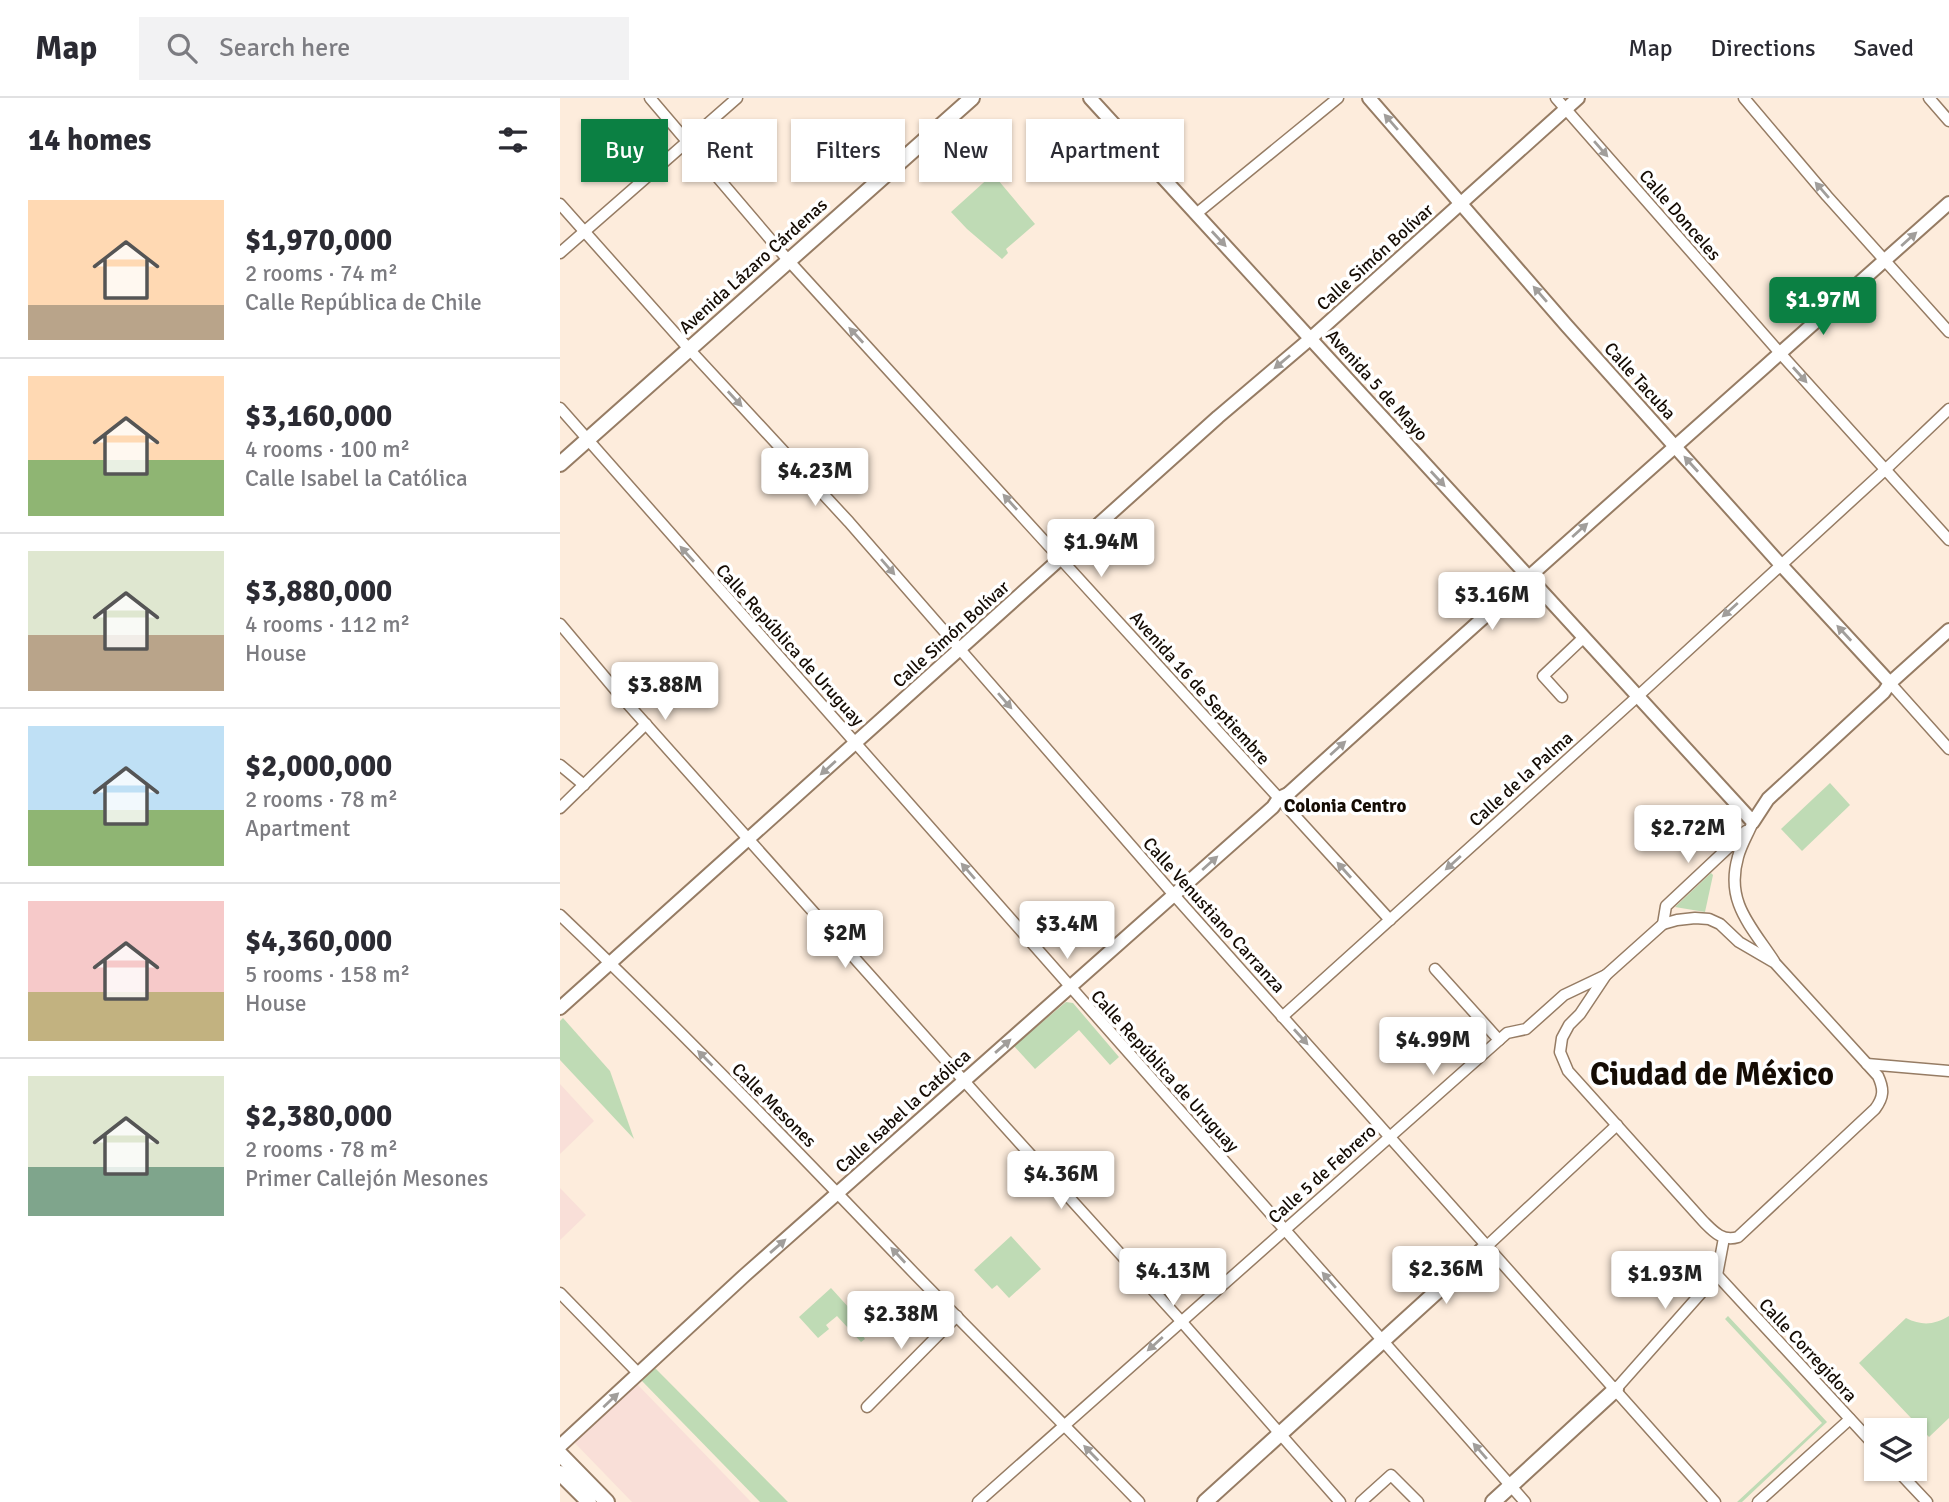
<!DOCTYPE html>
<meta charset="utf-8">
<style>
:root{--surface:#fff;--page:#f2f2f3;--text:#2b2b33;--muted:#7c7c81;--line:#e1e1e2;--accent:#0b8043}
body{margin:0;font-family:Signika,sans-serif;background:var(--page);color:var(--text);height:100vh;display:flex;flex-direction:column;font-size:26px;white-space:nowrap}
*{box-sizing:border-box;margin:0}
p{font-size:23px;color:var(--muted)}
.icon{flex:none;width:38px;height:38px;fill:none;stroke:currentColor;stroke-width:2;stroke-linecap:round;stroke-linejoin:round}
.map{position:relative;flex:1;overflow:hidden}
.details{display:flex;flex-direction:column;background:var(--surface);width:560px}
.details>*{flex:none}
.top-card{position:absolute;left:21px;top:21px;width:665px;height:63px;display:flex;gap:14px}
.controls{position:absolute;left:1304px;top:1320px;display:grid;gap:14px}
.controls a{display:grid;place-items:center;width:63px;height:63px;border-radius:0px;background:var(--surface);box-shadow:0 2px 5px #0004;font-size:35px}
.price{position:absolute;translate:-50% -60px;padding:0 16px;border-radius:7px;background:#fff;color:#222;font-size:23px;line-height:46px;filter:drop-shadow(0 2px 4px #0008)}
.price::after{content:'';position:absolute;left:50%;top:42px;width:21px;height:16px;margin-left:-10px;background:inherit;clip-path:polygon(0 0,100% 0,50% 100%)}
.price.selected{background:var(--accent);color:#fff}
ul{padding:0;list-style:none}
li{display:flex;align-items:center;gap:21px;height:175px;padding:0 28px}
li+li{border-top:2px solid var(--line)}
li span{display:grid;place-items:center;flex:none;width:196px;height:140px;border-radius:0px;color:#555}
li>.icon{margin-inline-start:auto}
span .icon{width:84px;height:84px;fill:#fffc;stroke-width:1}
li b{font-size:30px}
h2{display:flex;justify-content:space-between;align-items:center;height:84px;padding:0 28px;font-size:30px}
.tag{padding:0 24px;border-radius:0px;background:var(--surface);box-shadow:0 2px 5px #0004;font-size:24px;line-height:63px}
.tag.selected{background:var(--accent);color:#fff}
header{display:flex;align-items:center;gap:42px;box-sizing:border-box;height:98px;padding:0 35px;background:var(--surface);border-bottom:2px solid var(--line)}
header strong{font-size:33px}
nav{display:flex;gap:38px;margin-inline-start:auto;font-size:24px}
.search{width:490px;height:63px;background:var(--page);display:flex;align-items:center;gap:18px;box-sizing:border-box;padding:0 24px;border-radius:0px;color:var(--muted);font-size:26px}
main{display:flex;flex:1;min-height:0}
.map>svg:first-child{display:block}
.education{fill:#f9dfd8}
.green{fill:#bfdbb5}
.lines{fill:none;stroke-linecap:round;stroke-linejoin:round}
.minor-casing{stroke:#967c64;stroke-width:13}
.tertiary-casing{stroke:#967c64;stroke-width:16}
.secondary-casing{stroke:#967c64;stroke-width:18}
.primary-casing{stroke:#967c64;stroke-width:18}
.minor{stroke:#fff;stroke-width:10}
.tertiary{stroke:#fff;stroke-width:12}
.secondary{stroke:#fff;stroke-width:14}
.primary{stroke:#fff;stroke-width:14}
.oneway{fill:#a19e9b}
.labels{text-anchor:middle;stroke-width:7;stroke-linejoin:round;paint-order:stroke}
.street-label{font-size:18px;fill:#150c04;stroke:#fff}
.neighbourhood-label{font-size:19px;font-weight:bold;fill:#150c04;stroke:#fff}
.town-label{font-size:32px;font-weight:bold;fill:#150c04;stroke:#fff}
</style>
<header>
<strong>Map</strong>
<div class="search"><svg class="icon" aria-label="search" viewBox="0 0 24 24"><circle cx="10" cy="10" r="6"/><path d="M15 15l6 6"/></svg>Search here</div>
<nav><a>Map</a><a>Directions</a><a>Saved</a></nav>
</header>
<main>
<section class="details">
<h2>14 homes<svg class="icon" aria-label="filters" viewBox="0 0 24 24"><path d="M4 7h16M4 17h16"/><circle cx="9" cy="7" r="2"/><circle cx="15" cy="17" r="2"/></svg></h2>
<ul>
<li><span style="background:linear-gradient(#ffd9b3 75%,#b9a48a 0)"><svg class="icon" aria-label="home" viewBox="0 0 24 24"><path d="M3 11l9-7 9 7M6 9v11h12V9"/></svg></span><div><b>$1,970,000</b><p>2 rooms · 74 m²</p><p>Calle República de Chile</p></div></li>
<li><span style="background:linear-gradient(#ffd9b3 60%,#8fb573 0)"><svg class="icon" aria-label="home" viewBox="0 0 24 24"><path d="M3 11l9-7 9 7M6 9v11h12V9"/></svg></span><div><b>$3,160,000</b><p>4 rooms · 100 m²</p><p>Calle Isabel la Católica</p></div></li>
<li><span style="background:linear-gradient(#dfe7d0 60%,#b9a48a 0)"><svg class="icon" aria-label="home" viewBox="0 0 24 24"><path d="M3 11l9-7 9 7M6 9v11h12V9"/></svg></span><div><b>$3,880,000</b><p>4 rooms · 112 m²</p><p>House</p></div></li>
<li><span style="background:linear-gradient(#bfe0f5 60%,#8fb573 0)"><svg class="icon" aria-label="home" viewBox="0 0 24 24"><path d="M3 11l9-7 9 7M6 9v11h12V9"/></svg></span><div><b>$2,000,000</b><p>2 rooms · 78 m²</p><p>Apartment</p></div></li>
<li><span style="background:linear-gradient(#f6c9c9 65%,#c2b280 0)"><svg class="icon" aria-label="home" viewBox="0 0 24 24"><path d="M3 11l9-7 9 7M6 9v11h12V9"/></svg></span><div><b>$4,360,000</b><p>5 rooms · 158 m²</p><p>House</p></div></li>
<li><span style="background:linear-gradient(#dfe7d0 65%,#7fa58c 0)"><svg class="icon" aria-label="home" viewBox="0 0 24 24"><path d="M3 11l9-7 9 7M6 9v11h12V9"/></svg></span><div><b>$2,380,000</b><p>2 rooms · 78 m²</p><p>Primer Callejón Mesones</p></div></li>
</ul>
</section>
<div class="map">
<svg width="1389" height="1404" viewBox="0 0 1389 1404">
<rect width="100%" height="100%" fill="#fdecdc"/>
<g class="education">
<path d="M0,986l34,37 -34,33z"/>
<path d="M0,1090l26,27 -26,25z"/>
<path d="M75,1284l116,120h-119l-59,-61z"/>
</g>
<g class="green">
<path d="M433,76l42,50 -29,25 2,4 -6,6 -35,-30 -16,-17z"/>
<path d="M1270,685l20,22 -48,46 -21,-22z"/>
<path d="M1151,775l2,2 -8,37 -30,-5z"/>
<path d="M506,904l7,1 46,54 -9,8 -31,-35 -44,39 -21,-23z"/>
<path d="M3,920l47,53 24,68 -74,-79v-39z"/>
<path d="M451,1138l30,33 -32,29 -12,-13 -5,4 -18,-19z"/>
<path d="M271,1190l39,43 -7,5 2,3 -4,3 -24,-26 -11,9 3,4 -11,9 -19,-21z"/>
<path d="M1168,1218l99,106 -85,80h-5l85,-79 -97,-104z"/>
<path d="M1389,1218v102l-20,19 -70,-74 47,-45c16,8 28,7 43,-2z"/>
<path d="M93,1270h2l133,134h-28l-118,-121v-3z"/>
</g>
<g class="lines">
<defs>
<g id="minor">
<path d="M90,0l138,162 602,660"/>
<path d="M996,0l224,255 169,187"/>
<path d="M1184,0l83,98 122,136"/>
<path d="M1369,0l20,23"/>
<path d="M0,106l129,145 160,173 325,373 541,607"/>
<path d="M636,116l142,-116"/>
<path d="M0,155l177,-155"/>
<path d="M0,310l965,1094"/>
<path d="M0,526l58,69 381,427 182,201 159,181"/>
<path d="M1330,585l59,66"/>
<path d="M1002,599l-19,-21 40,-38"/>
<path d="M0,667l24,20"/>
<path d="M0,710l86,-84"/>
<path d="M1193,724c-5,12 -12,23 -15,35 -13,45 13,69 36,104"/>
<path d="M0,817c121,115 237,236 353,357 75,77 151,152 226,230"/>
<path d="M1135,820l14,1 11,5 19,18 36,21 103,113c6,13 6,21 -3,33l-137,128c-16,5 -25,-6 -35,-16l-135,-150 -8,-19 2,-14 7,-13 11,-11 26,-39 57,-51 14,-4z"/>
<path d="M1103,826l3,-18 80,-75"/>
<path d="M875,871l64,71"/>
<path d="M722,919l356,-321 248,-227 63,-60"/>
<path d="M1307,966l82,7"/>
<path d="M927,1148l130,-121"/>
<path d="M1157,1177l159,172"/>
<path d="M0,1195l79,81"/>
<path d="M1056,1291l101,-114 7,-37"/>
<path d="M307,1309l90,-91"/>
<path d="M1335,1370l32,34"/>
<path d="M418,1404l529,-469 19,-4 38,-34 42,-20"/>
<path d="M801,1404l30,-27 27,27"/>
<path d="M1198,1404l92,-83"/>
</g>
<g id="tertiary">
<path d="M530,0l663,724 15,-23 116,-107 6,-9 59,-53"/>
<path d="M809,0l198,228 214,239 109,118"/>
<path d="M725,701l3,-5c218,-199 440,-394 661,-591"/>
<path d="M0,910l658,-591 92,-78 268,-241"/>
<path d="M0,1348l185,-171 528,-468 6,-9 9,-4"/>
</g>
<g id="secondary">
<path d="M645,1404l282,-256"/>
<path d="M933,1404l123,-113"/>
</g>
<g id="primary">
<path d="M0,366l412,-366"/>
<path d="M0,1356l47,48"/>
<path d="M0,1375l29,29"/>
</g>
</defs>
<use href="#minor" class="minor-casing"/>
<use href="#tertiary" class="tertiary-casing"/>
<use href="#secondary" class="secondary-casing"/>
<use href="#primary" class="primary-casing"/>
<use href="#minor" class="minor"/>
<use href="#tertiary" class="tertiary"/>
<use href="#secondary" class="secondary"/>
<use href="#primary" class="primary"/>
</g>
<defs><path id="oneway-solid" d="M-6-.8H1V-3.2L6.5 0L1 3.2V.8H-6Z" transform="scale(1.75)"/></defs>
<g class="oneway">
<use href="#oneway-solid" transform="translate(831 24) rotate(-131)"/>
<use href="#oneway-solid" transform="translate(1041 51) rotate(49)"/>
<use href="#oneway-solid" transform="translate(1262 92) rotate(-131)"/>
<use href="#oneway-solid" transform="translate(659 141) rotate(47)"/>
<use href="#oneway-solid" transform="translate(1349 141) rotate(-42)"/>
<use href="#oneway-solid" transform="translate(980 196) rotate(-131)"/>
<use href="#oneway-solid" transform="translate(296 237) rotate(-133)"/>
<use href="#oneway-solid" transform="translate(722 264) rotate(140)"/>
<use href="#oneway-solid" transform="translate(1240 277) rotate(48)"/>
<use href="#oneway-solid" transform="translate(175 301) rotate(47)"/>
<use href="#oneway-solid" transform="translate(1131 366) rotate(-132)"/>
<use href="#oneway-solid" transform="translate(878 381) rotate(47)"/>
<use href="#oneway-solid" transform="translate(450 404) rotate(-132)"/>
<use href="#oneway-solid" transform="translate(1020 432) rotate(-42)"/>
<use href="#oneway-solid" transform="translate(127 456) rotate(-132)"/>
<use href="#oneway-solid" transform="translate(328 469) rotate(49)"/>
<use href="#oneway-solid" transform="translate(1170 512) rotate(138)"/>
<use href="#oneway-solid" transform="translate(1284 535) rotate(-133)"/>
<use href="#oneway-solid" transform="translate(445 603) rotate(49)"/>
<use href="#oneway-solid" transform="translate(778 650) rotate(-42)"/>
<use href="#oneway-solid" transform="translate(268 670) rotate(138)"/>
<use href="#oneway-solid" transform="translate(650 765) rotate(-42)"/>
<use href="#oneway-solid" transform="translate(893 765) rotate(138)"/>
<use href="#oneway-solid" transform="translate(784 772) rotate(-132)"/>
<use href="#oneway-solid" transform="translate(408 773) rotate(-131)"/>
<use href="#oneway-solid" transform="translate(741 939) rotate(48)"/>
<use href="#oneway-solid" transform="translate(443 948) rotate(-41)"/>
<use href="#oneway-solid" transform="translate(145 960) rotate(-135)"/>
<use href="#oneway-solid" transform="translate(218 1148) rotate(-41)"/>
<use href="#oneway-solid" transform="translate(338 1157) rotate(-133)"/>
<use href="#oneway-solid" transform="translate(769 1182) rotate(-131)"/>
<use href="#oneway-solid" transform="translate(595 1246) rotate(138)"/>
<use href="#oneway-solid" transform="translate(51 1302) rotate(-43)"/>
<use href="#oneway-solid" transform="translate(920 1353) rotate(-131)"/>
<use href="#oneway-solid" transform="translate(531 1355) rotate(-134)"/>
</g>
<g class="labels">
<g class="street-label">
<text transform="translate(1120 117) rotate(49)" y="6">Calle Donceles</text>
<text transform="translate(815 159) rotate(-42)" y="6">Calle Simón Bolívar</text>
<text transform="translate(193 168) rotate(-42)" y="6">Avenida Lázaro Cárdenas</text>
<text transform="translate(1080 283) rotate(48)" y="6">Calle Tacuba</text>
<text transform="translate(817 287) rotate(48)" y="6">Avenida 5 de Mayo</text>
<text transform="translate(391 536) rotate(-42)" y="6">Calle Simón Bolívar</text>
<text transform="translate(230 547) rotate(48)" y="6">Calle República de Uruguay</text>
<text transform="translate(640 590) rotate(48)" y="6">Avenida 16 de Septiembre</text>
<text transform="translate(961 681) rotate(-42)" y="6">Calle de la Palma</text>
<text transform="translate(654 817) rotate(48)" y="6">Calle Venustiano Carranza</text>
<text transform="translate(605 973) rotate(48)" y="6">Calle República de Uruguay</text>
<text transform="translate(214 1007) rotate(45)" y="6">Calle Mesones</text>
<text transform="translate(343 1013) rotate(-42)" y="6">Calle Isabel la Católica</text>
<text transform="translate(762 1076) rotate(-42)" y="6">Calle 5 de Febrero</text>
<text transform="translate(1248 1252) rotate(47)" y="6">Calle Corregidora</text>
</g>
<g class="neighbourhood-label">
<text x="785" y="714">Colonia Centro</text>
</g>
<g class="town-label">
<text x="1152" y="987">Ciudad de México</text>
</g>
</g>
</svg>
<div class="controls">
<a><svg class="icon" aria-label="layers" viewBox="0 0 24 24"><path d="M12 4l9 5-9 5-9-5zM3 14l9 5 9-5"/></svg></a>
</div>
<b class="price selected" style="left:1263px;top:239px">$1.97M</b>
<b class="price" style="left:255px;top:410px">$4.23M</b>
<b class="price" style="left:541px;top:481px">$1.94M</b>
<b class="price" style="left:932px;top:534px">$3.16M</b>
<b class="price" style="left:105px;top:624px">$3.88M</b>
<b class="price" style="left:1128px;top:767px">$2.72M</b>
<b class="price" style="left:507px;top:863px">$3.4M</b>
<b class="price" style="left:285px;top:872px">$2M</b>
<b class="price" style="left:873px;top:979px">$4.99M</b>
<b class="price" style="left:501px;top:1113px">$4.36M</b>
<b class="price" style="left:886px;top:1208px">$2.36M</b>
<b class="price" style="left:613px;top:1210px">$4.13M</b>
<b class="price" style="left:1105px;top:1213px">$1.93M</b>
<b class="price" style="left:341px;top:1253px">$2.38M</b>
<div class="top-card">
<a class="tag selected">Buy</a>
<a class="tag">Rent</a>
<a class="tag">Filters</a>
<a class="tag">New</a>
<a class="tag">Apartment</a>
</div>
</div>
</main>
